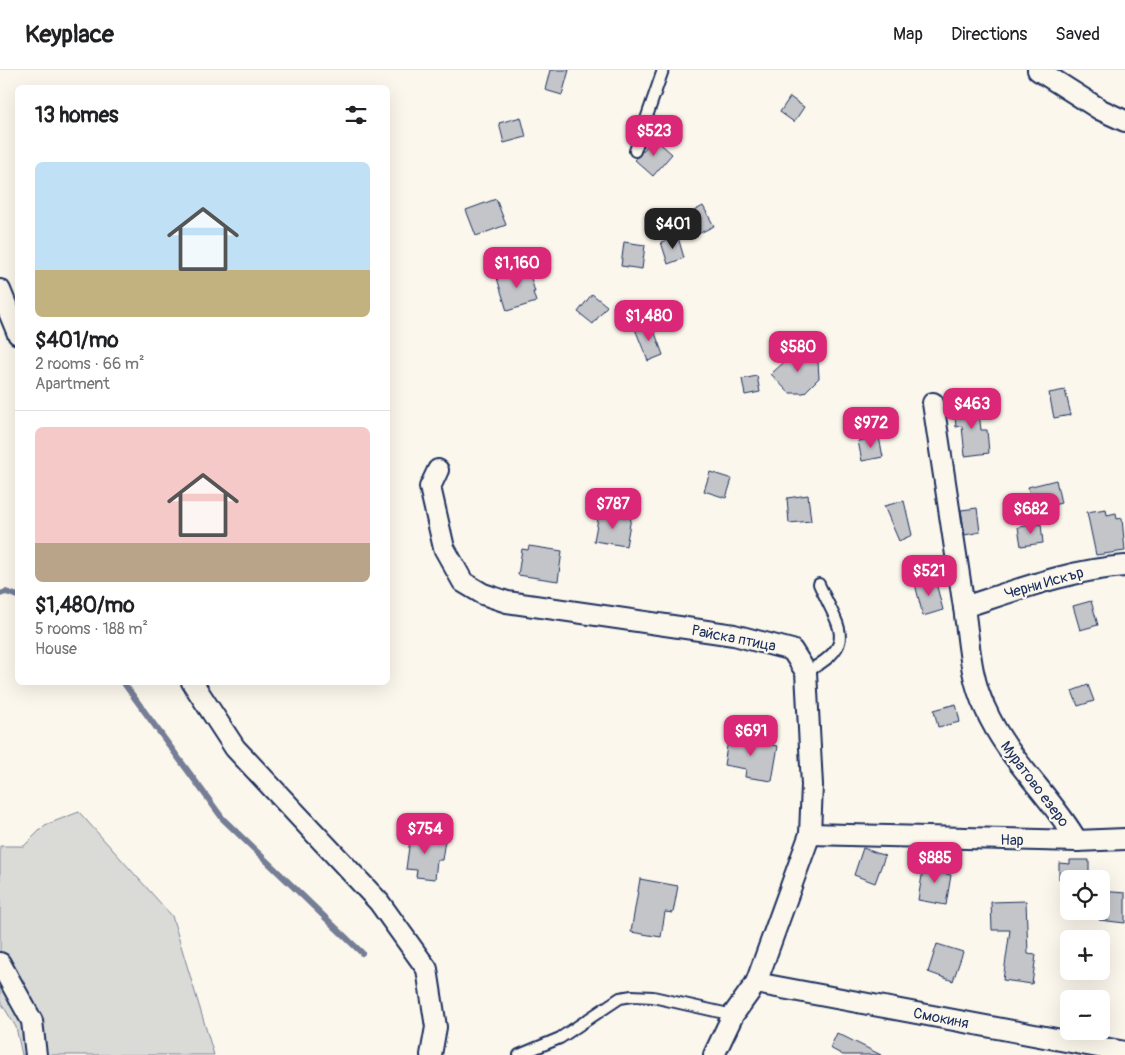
<!DOCTYPE html>
<meta charset="utf-8">
<style>
:root{--surface:#fff;--page:#f2f2f2;--text:#202124;--muted:#757577;--line:#e0e0e0;--accent:#db2777}
body{margin:0;font-family:Pangolin,sans-serif;background:var(--page);color:var(--text);height:100vh;display:flex;flex-direction:column;font-size:19px;white-space:nowrap}
*{box-sizing:border-box;margin:0}
p{font-size:16px;color:var(--muted)}
.icon{flex:none;width:28px;height:28px;fill:none;stroke:currentColor;stroke-width:2;stroke-linecap:round;stroke-linejoin:round}
.map{position:relative;flex:1;overflow:hidden}
.panel{position:absolute;left:15px;top:15px;width:375px;height:600px;display:flex;flex-direction:column;background:var(--surface);border-radius:8px;box-shadow:0 5px 20px #0002}
.panel>*{flex:none}
.buttons{position:absolute;left:1060px;top:800px;display:grid;gap:10px}
.buttons a{display:grid;place-items:center;width:50px;height:50px;border-radius:8px;background:var(--surface);box-shadow:0 5px 20px #0002;font-size:25px}
.price{position:absolute;translate:-50% -42px;padding:0 11px;border-radius:10px;background:var(--accent);color:#fff;font-size:16px;line-height:32px;filter:drop-shadow(0 1px 2px #0008)}
.price::after{content:'';position:absolute;left:50%;top:30px;width:15px;height:11px;margin-left:-8px;background:inherit;clip-path:polygon(0 0,100% 0,50% 100%)}
.price.current{background:#222;color:#fff}
ul{padding:0;list-style:none}
li{display:grid;align-content:center;gap:10px;height:265px;padding:0 20px}
li+li{border-top:1px solid var(--line)}
li span{display:grid;place-items:center;height:155px;border-radius:8px;color:#555}
li>.icon{margin-inline-start:auto}
span .icon{width:90px;height:90px;fill:#fffc;stroke-width:1}
li b{font-size:21px}
h2{display:flex;justify-content:space-between;align-items:center;height:60px;padding:0 20px;font-size:21px}
header{display:flex;align-items:center;gap:30px;box-sizing:border-box;height:70px;padding:0 25px;background:var(--surface);border-bottom:1px solid var(--line)}
header strong{font-size:24px}
nav{display:flex;gap:28px;margin-inline-start:auto;font-size:18px}
.map>svg:first-child{display:block}
.green{fill:#dadad7;stroke:#7a849a}
.lines{fill:none;stroke-linecap:round;stroke-linejoin:round}
.stream{stroke:#747e96;stroke-width:6}
.building{fill:#c3c5c9;stroke:#1b2f5e}
.lane-casing{stroke:#1b2f5e;stroke-width:14}
.street-casing{stroke:#1b2f5e;stroke-width:24}
.lane{stroke:#fbf7ec;stroke-width:10}
.street{stroke:#fbf7ec;stroke-width:20}
.labels{text-anchor:middle;stroke-width:4.5;stroke-linejoin:round;paint-order:stroke}
.street-label{font-size:15px;fill:#1b2f5e;stroke:#fbf7ec}
</style>
<header>
<strong>Keyplace</strong>
<nav><a>Map</a><a>Directions</a><a>Saved</a></nav>
</header>
<div class="map">
<svg width="1125" height="985" viewBox="0 0 1125 985">
<rect width="100%" height="100%" fill="#fbf7ec"/>
<filter id="ink" filterUnits="userSpaceOnUse"><feTurbulence type="fractalNoise" baseFrequency=".02" numOctaves="2"/><feDisplacementMap in="SourceGraphic" scale="10" xChannelSelector="R" yChannelSelector="G"/><feConvolveMatrix kernelMatrix="1 2 1 2 8 2 1 2 1" color-interpolation-filters="sRGB"/></filter>
<g filter="url(#ink)">
<path class="green" d="M79,742l93,104 42,139h-192l-6,-28 -16,-26v-155h24l21,-21z"/>
<g class="lines">
<g class="stream">
<path d="M0,524l6,-2 12,4"/>
<path d="M123,612l100,137 139,134"/>
</g>
</g>
<g class="building">
<path d="M550,0h19l-7,25 -17,-5z"/>
<path d="M790,27l14,10 -10,15 -14,-10z"/>
<path d="M521,47l5,20 -22,6 -5,-20z"/>
<path d="M654,68l18,16 -19,22 -18,-16z"/>
<path d="M496,129l10,26 -30,11 -10,-26z"/>
<path d="M703,136l11,20 -20,10 -11,-19z"/>
<path d="M678,167l6,21 -16,6 -7,-22z"/>
<path d="M624,172l21,3 -3,24 -21,-3z"/>
<path d="M528,198l7,24h-2l3,10 -29,9 -10,-33z"/>
<path d="M592,224l15,12 -14,18 -15,-12z"/>
<path d="M651,252l12,33 -15,6 -13,-32z"/>
<path d="M807,282l11,10 1,16 -15,15h-15l-18,-19 22,-20z"/>
<path d="M757,306l3,16 -15,3 -3,-16z"/>
<path d="M1065,320l6,25 -17,3 -5,-25z"/>
<path d="M978,334l3,26h6l2,23 -24,3 -3,-30 -6,1 -2,-21z"/>
<path d="M879,367l4,20 -21,4 -4,-20z"/>
<path d="M710,402l22,7 -6,19 -22,-7z"/>
<path d="M1056,410l5,23 -27,7 -6,-23z"/>
<path d="M808,425l3,26 -22,2 -2,-25z"/>
<path d="M904,431l8,34 -13,6 -15,-35z"/>
<path d="M977,438l3,24 -15,3 -4,-25z"/>
<path d="M1106,439l1,6 9,-2 1,6 5,-1 3,33 -29,4 -9,-43z"/>
<path d="M599,443l32,5 -5,28 -32,-5z"/>
<path d="M1041,454l2,19 -22,3 -3,-19z"/>
<path d="M529,476l33,5 -4,30 -40,-6 4,-26 6,1z"/>
<path d="M935,509l8,31 -20,6 -8,-32z"/>
<path d="M1091,531l7,24 -18,5 -7,-24z"/>
<path d="M1088,615l6,16 -16,5 -6,-15z"/>
<path d="M956,634l4,18 -22,5 -4,-17z"/>
<path d="M729,664l23,4v4l26,4 -6,35 -27,-4 1,-8 -22,-4z"/>
<path d="M411,762l34,8 -3,20h-5l-2,19 -19,-2 1,-7 -11,-1z"/>
<path d="M863,778l22,8 -10,27 -21,-8z"/>
<path d="M1070,790h19v19h-30v-16l11,1z"/>
<path d="M924,793l23,4 -1,7 5,1 -5,30 -28,-5z"/>
<path d="M640,809l38,7 -5,27 -8,-1 -4,25 -30,-5z"/>
<path d="M1101,821l24,2v30l-26,-3z"/>
<path d="M1026,831l2,53 8,1 -4,29 -29,-4 7,-50h-18l-1,-28z"/>
<path d="M937,874l26,8 -10,29 -25,-9z"/>
<path d="M837,963l44,22h-38l-13,-7z"/>
</g>
<g class="lines">
<defs>
<g id="lane">
<path d="M635,81l28,-81"/>
<path d="M806,602c53,-28 33,-43 13,-88"/>
<path d="M519,985l41,-17 60,-40 12,-2 21,1 80,18"/>
</g>
<g id="street">
<path d="M1038,0l63,40 24,11"/>
<path d="M0,220l18,44"/>
<path d="M933,333c10,66 20,132 30,198 6,36 6,74 22,107 22,51 65,86 92,133"/>
<path d="M438,400l-8,17 14,61 19,34 20,12 24,8 227,33 58,15 14,22 6,113 -2,49 -54,149 -23,32 -19,40"/>
<path d="M964,537c53,-17 105,-37 161,-41"/>
<path d="M192,612l43,66 144,154 48,67 9,58 -5,28"/>
<path d="M810,764l267,7 48,-2"/>
<path d="M0,893l32,58 4,34"/>
<path d="M756,913l369,69"/>
</g>
</defs>
<use href="#lane" class="lane-casing"/>
<use href="#street" class="street-casing"/>
<use href="#lane" class="lane"/>
<use href="#street" class="street"/>
</g>
</g>
<g class="labels">
<g class="street-label">
<text transform="translate(1044 513) rotate(-16)" y="5">Черни Искър</text>
<text transform="translate(734 568) rotate(11)" y="5">Райска птица</text>
<text transform="translate(1035 714) rotate(53)" y="5">Муратово езеро</text>
<text transform="translate(1012 770) rotate(1)" y="5">Нар</text>
<text transform="translate(941 948) rotate(11)" y="5">Смокиня</text>
</g>
</g>
</svg>
<div class="buttons">
<a><svg class="icon" aria-label="locate" viewBox="0 0 24 24"><circle cx="12" cy="12" r="6"/><path d="M12 2v4M12 18v4M2 12h4M18 12h4"/></svg></a>
<a>+</a>
<a>−</a>
</div>
<b class="price" style="left:654px;top:87px">$523</b>
<b class="price current" style="left:673px;top:180px">$401</b>
<b class="price" style="left:517px;top:219px">$1,160</b>
<b class="price" style="left:649px;top:272px">$1,480</b>
<b class="price" style="left:798px;top:303px">$580</b>
<b class="price" style="left:972px;top:360px">$463</b>
<b class="price" style="left:871px;top:379px">$972</b>
<b class="price" style="left:613px;top:460px">$787</b>
<b class="price" style="left:1031px;top:465px">$682</b>
<b class="price" style="left:929px;top:527px">$521</b>
<b class="price" style="left:751px;top:687px">$691</b>
<b class="price" style="left:425px;top:785px">$754</b>
<b class="price" style="left:935px;top:814px">$885</b>
<section class="panel">
<h2>13 homes<svg class="icon" aria-label="filters" viewBox="0 0 24 24"><path d="M4 7h16M4 17h16"/><circle cx="9" cy="7" r="2"/><circle cx="15" cy="17" r="2"/></svg></h2>
<ul>
<li><span style="background:linear-gradient(#bfe0f5 70%,#c2b280 0)"><svg class="icon" aria-label="home" viewBox="0 0 24 24"><path d="M3 11l9-7 9 7M6 9v11h12V9"/></svg></span><div><b>$401/mo</b><p>2 rooms · 66 m²</p><p>Apartment</p></div></li>
<li><span style="background:linear-gradient(#f6c9c9 75%,#b9a48a 0)"><svg class="icon" aria-label="home" viewBox="0 0 24 24"><path d="M3 11l9-7 9 7M6 9v11h12V9"/></svg></span><div><b>$1,480/mo</b><p>5 rooms · 188 m²</p><p>House</p></div></li>
</ul>
</section>
</div>
